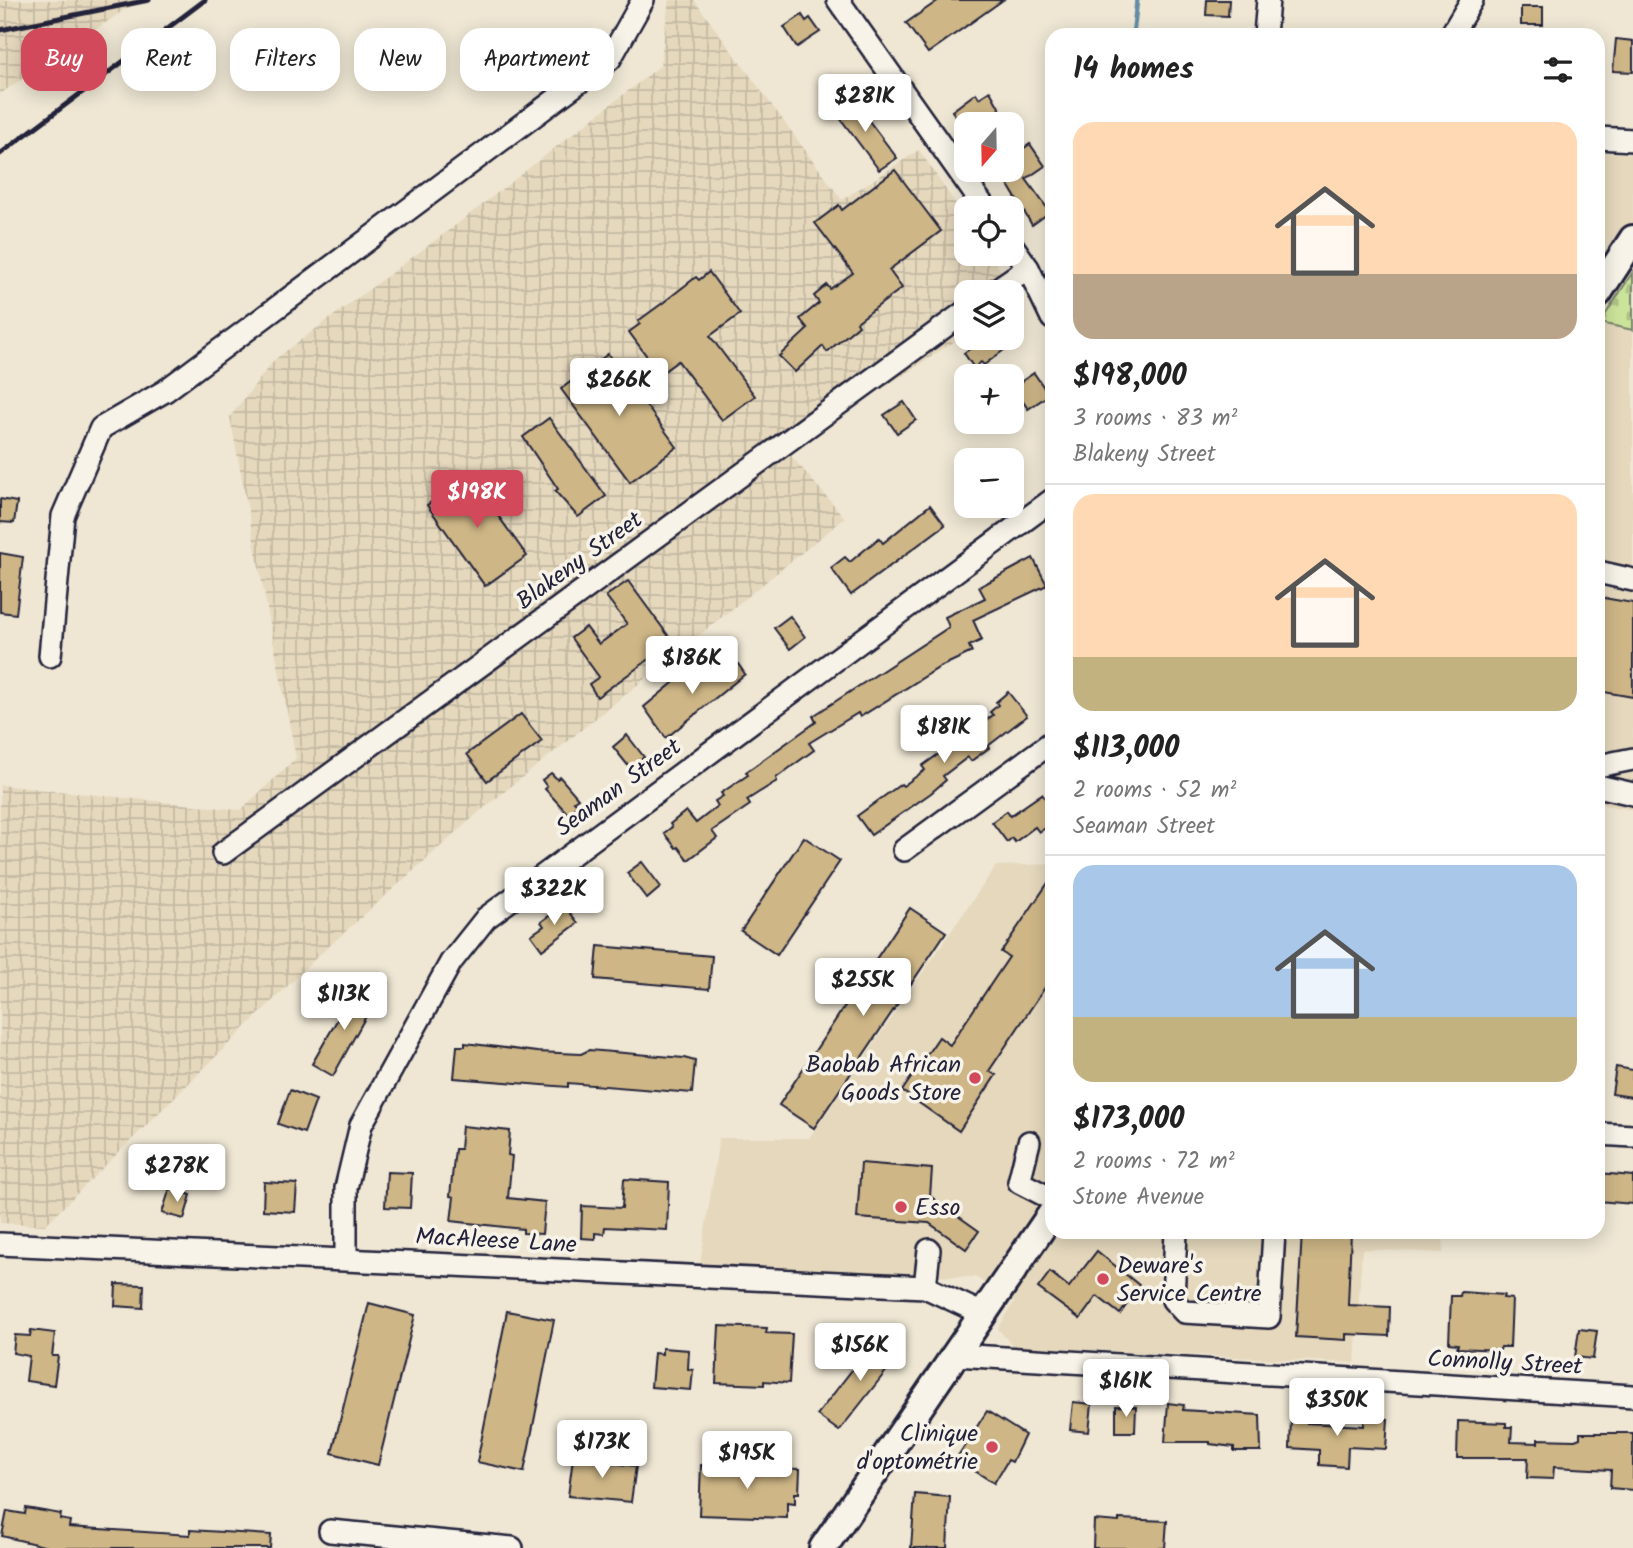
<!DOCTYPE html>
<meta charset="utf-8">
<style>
:root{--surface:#fff;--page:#f2f2f2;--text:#222;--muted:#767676;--line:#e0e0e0;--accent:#d1495b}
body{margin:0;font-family:Kalam,sans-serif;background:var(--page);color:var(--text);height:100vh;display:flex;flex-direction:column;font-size:26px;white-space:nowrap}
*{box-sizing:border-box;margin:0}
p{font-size:23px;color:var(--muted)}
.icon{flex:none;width:38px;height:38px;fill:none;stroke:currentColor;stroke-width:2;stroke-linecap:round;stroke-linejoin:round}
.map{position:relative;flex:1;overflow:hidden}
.side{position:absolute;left:1045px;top:28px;width:560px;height:1211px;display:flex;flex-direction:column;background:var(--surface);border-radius:21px;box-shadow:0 4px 18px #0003}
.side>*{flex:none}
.top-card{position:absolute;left:21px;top:28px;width:665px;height:63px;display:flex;gap:14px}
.needle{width:46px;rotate:200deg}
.fabs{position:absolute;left:954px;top:112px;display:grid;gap:14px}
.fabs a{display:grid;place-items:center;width:70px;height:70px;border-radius:14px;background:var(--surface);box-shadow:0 4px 18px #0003;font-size:35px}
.price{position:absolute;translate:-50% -60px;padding:0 16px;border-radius:7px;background:#fff;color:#222;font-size:23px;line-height:46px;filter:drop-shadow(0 2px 4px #0008)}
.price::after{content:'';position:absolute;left:50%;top:42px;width:21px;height:16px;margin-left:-10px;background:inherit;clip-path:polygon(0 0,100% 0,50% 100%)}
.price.active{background:var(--accent);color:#fff}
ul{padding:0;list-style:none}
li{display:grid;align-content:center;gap:14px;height:371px;padding:0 28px}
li+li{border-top:2px solid var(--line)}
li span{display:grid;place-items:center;height:217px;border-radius:21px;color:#555}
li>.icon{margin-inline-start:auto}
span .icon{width:126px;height:126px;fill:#fffc;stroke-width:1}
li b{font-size:30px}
h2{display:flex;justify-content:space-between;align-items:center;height:84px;padding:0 28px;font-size:30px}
.chip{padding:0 24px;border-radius:21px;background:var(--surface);box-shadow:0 4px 18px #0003;font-size:24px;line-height:63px}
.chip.active{background:var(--accent);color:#fff}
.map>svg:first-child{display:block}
.built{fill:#e5d8bd}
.industrial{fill:url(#industrial-grid)}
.cemetery{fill:url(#cemetery-stones);stroke:#77836a;stroke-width:2}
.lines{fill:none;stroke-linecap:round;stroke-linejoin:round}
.stream{stroke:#628da6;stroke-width:5}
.building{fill:#ceb686;stroke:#22223b;stroke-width:2}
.minor-casing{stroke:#22223b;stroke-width:26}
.major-casing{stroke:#22223b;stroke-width:32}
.minor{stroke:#f7f3e8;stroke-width:21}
.major{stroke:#f7f3e8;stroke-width:26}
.rail{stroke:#22223b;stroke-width:5}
.poi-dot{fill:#d1495b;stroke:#f7f3e8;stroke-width:2.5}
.labels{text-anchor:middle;stroke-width:7;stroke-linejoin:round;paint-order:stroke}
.street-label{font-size:24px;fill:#22223b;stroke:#f7f3e8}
.poi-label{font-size:24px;fill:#22223b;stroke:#f7f3e8;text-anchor:end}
</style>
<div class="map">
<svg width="1633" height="1548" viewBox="0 0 1633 1548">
<defs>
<pattern id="industrial-grid" width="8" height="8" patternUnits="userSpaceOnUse" patternTransform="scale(1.75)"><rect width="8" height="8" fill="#e5d8bd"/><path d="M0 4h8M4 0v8" fill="none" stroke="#c4b9a3"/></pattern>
<pattern id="cemetery-stones" width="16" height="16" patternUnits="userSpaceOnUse" patternTransform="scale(1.75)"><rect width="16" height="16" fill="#cce49a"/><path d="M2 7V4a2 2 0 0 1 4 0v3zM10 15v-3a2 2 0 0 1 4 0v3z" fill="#afc386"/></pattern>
</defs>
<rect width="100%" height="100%" fill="#efe7d4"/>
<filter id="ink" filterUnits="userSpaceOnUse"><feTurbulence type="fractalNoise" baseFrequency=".0143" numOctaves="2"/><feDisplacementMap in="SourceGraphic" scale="14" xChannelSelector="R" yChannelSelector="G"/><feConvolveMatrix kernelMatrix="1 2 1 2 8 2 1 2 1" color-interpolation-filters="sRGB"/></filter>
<g filter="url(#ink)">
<g class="built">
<path d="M1598,152l35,2v118l-33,51 33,7v480l-35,-6z"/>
<path d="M1052,864v368h392l-1,21 -81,-4 -7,114 -342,-17 -15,-17 16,-27 -39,-25 -276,-5 20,-134h90l187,-272z"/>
</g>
<g class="industrial">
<path d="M0,0h139l-139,94z"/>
<path d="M669,0h25l148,200 77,-50 47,69v35h23l31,45 -8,5v-12h-46v42l-179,117 58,67 -367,295 -160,143 -273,269 -45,-2v-438l241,25 55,-52 -66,-341 44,-57 182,-135 204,-159z"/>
</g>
<path class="cemetery" d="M1633,272v58l-33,-7z"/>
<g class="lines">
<path class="stream" d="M1133,35l4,-35"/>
</g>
<g class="building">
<path d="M939,0h64l-75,53 -22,-30z"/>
<path d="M1207,0h22l-1,16 -22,-1z"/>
<rect x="1521" y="7" width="22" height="18"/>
<path d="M802,15l4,6 4,-3 10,14 -23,15 -13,-20z"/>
<path d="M1616,39l17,2v31l-20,-1z"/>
<path d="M990,91l18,33h-42l-3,3 -11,-16 24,-18 3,5z"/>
<path d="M851,97l46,61 -18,12 -45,-60z"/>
<path d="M1012,130l12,18 6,-4 15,22 -19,13 24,33 -18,13 -33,-55h13z"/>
<path d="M895,170l46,61 -52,39 13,18 -45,34 2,3 -32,27 -4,-6 -28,26 -16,-16 29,-27 -8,-10 19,-16 -5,-7 13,-11 3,4 23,-16 -38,-50 24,-18 3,5z"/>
<path d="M709,272l31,42 -30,22 45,60 -33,24 -44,-59 -18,13 -31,-42 11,-8 -2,-3 26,-19 32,-25 3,3z"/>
<path d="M985,338h35l-36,27 -3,-3 -7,6 -10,-15z"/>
<path d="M608,354l69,93 -47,35 -69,-93z"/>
<path d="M1034,373l15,22 -21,14 -15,-22z"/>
<path d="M904,402l12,18 -19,13 -13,-18z"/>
<path d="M549,418l57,78 -28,21 -23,-26 3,-2 -35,-52z"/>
<path d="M469,475l58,81 -42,30 -58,-81z"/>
<path d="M0,499l17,3 -3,21 -14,-1z"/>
<path d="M930,505l15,20 -94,70 -20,-27 14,-11 5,5 29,-24 4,5z"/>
<path d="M0,553l23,4 -7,57 -16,-2z"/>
<path d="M1033,558l14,27 -74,35 9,20 -13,6 3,6 -32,15 -80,50 -2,-4 -49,30 5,7 -38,28 1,3 -30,19 3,5 -38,26 5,7 -29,22 -10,-13 -2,1 -12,-15 8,-6 -2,-3 16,-13 10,12 22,-17 -3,-5 8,-5 -2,-3 27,-18 -2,-3 70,-50 -3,-6 136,-89 -4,-10 40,-19 -6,-11z"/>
<path d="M628,581l45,61 -76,55 -8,-13 10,-7 -28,-39 15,-11 13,17 28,-20 -21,-28z"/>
<path d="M1598,597l35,6v94l-35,-6z"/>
<path d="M790,616l15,21 -15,12 -16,-21z"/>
<path d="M732,655l13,19 -79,64 -22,-31 41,-34 7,11z"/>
<path d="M1008,692l19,24 -39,30 1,2 -18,13 -3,-4 -25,19 3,4 -15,13 -60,42 -14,-19 44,-32 2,2 22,-16 -3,-4 71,-51 -3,-3 8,-7 -2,-3z"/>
<path d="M521,714l21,27 -55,40 -20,-27z"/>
<path d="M627,735l17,22 -14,11 -17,-21z"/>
<path d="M551,773l6,6 3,-2 18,21 -4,3 4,4 -10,9 -23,-25 2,-2 -5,-7z"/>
<path d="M1042,794l10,14v16l-13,8 -4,-5 -20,15 -3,-4 -5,4 -15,-20 15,-11 3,5z"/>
<path d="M804,837l36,24 -63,94 -36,-24z"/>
<path d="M642,862l19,25 -14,12 -20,-26z"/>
<path d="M1052,877v100l-63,94 7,4 -37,56 -57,-40 37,-54 11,8 59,-88 -8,-5z"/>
<path d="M564,905l14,18 -36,27 -11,-15 13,-9 -3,-4z"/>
<path d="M910,908l36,24 -132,196 -35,-23z"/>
<path d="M598,946l114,10 -3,33 -114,-10z"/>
<path d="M356,987l20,11 -43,78 -21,-12z"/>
<path d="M465,1043l72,9 44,2 8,-4 95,8 11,3 -3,32 -124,-10v4l-114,-9 3,-32h8z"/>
<path d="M1616,1067l17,3 -1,27 -20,-3z"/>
<path d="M290,1090l26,10 -12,33 -26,-9z"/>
<path d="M462,1126l48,5 -2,24 4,1 -4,42 37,4 -3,32 -19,-1v-4l-72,-8 3,-24 -4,-1 5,-47h5z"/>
<path d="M861,1163l71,6 -2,27 49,35 -13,18 -37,-26 -72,-5z"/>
<path d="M387,1172l25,1 -2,35 -25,-1z"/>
<path d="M1598,1173l35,3v28l-35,-3z"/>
<path d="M624,1179l45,3 -2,48 -62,-3 -1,7 -9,-1v6l-14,-1 1,-32 40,2z"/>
<path d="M264,1182l33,2 -2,28 -32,-2z"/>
<path d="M170,1188l21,7 -7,24 -22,-6z"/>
<path d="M1302,1232h49l-3,73 42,2 -1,29 -43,-2v6l-50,-3z"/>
<path d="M1097,1251l43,35 -20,28 -23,-18 -17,23 -42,-31 12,-16 19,15z"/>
<path d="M116,1284l28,1 -1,23 -28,-2z"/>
<path d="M1461,1292l43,3 -1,3 9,1 -2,48h-9l-1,3 -43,-2 1,-4 -9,-1 2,-47h9z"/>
<path d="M369,1303l46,12 -37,150 -46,-12z"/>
<path d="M507,1311l47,9 -30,152 -47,-10z"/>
<path d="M719,1326l48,2 -1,5 26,1 -3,49 -25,-2v4l-48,-2z"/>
<path d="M1579,1329l18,2 -4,28 -18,-2z"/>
<path d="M31,1330l24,3 -3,23h6l-4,29 -28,-4 3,-25 -16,-3 2,-18 15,1z"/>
<path d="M880,1334l22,17 -63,80 -22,-16z"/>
<path d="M662,1348l27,2 -1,19 5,1 -2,20 -40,-3 3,-34 8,1z"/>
<path d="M1073,1402l19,2 -3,28 -19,-2z"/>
<path d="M1168,1403l16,2 -1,5 77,5 1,36h-27v-4l-24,-3v-2h-45z"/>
<path d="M1116,1406l20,1 -1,25h-19z"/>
<path d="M987,1411l38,24 -13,27 -4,-2 -14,23 -38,-24z"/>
<path d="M1291,1416l16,1v6l57,3v-8l24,1 -2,30 -38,-2 -1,20 -28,-2v-15l-29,-2z"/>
<path d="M1458,1421l48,2v4h6l-1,15 27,1v-4l37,1 5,-2v-5h53v57l-23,-2 1,-18 -57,-3 -1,12 -26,-1 1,-20h-71z"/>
<path d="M573,1458l63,8 -5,36 -63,-6z"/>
<path d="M701,1465l99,4 -1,24h-4v10l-8,-1v16l-88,-3z"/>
<path d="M915,1494l35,3 -3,51h-36z"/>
<path d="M26,1508l35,6 -1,5 10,2 -1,6 121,8v-5l81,5 -1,13h-218l-50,-12 5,-25 18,3z"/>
<path d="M1119,1519l48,2 -2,27h-72l1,-28 25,2z"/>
</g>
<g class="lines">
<defs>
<g id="minor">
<path d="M838,0l147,208"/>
<path d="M1265,35l3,-35"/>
<path d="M1451,35l21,-35"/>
<path d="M1598,138l35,2"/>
<path d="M1012,245l16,23 24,50"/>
<path d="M993,292l35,-24"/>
<path d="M1598,572l35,8"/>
<path d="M50,656l13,-140 38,-88 64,-37 445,-332 33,-59"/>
<path d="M1598,766l35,-7"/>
<path d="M1598,786l35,8"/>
<path d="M904,850l148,-108"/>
<path d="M223,853l743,-542"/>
<path d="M1598,1134l35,2"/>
<path d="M1029,1142l-10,40 33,17"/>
<path d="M1176,1232l-3,68 11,12 85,5 5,-85"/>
<path d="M0,1244l925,43 58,27"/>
<path d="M346,1259v-71l15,-63 90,-163 35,-44 566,-418"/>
<path d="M925,1287l4,-37"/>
<path d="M955,1355l678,41"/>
<path d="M330,1531l182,17"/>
</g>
<g id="major">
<path d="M1598,293l35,-54"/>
<path d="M823,1548l229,-335"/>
</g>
</defs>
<use href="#minor" class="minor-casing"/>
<use href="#major" class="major-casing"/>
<use href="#minor" class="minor"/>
<use href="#major" class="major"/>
<g class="rail">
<path d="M0,30l149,-30"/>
<path d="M0,154l205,-154"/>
</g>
</g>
</g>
<g class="poi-dot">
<circle cx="975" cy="1078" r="7"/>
<circle cx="901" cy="1207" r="7"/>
<circle cx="1103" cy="1279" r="7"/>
<circle cx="992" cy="1447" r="7"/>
</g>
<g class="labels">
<g class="street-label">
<text transform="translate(579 560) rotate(-36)" y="8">Blakeny Street</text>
<text transform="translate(618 787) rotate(-36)" y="8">Seaman Street</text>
<text transform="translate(496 1240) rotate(3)" y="8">MacAleese Lane</text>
<text transform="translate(1505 1362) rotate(3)" y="8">Connolly Street</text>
</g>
<g class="poi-label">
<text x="961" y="1072">Baobab African<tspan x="961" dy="28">Goods Store</tspan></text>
<text x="915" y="1215" text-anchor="start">Esso</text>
<text x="1117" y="1273" text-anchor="start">Deware's<tspan x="1117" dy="28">Service Centre</tspan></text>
<text x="978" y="1441">Clinique<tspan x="978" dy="28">d'optométrie</tspan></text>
</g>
</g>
</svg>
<div class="fabs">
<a><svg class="needle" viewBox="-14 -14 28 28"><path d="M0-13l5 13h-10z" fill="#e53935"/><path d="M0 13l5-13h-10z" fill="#767676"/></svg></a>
<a><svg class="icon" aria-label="locate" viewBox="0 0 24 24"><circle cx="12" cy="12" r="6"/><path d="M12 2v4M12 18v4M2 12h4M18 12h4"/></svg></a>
<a><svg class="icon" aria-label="layers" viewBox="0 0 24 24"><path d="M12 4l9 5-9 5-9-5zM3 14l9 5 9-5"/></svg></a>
<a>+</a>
<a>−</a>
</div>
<b class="price" style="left:865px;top:134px">$281K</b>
<b class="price" style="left:619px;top:418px">$266K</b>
<b class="price active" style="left:477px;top:530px">$198K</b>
<b class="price" style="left:692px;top:696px">$186K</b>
<b class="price" style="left:944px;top:765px">$181K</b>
<b class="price" style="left:554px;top:927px">$322K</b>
<b class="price" style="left:863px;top:1018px">$255K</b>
<b class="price" style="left:344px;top:1032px">$113K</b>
<b class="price" style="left:177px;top:1204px">$278K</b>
<b class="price" style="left:860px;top:1383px">$156K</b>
<b class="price" style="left:1126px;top:1419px">$161K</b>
<b class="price" style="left:1337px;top:1438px">$350K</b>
<b class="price" style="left:602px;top:1480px">$173K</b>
<b class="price" style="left:747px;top:1491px">$195K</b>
<div class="top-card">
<a class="chip active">Buy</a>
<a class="chip">Rent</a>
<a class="chip">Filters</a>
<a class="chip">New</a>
<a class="chip">Apartment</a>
</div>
<section class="side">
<h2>14 homes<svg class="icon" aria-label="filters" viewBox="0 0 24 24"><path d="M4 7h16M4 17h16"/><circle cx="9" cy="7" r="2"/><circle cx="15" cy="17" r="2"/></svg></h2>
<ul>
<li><span style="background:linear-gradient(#ffd9b3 70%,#b9a48a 0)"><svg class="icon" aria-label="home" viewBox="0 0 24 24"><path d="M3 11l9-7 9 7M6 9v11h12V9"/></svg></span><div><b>$198,000</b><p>3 rooms · 83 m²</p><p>Blakeny Street</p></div></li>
<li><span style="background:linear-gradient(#ffd9b3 75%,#c2b280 0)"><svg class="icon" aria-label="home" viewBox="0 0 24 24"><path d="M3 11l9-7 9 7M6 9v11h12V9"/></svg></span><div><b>$113,000</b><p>2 rooms · 52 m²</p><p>Seaman Street</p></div></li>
<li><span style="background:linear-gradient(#a9c7e8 70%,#c2b280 0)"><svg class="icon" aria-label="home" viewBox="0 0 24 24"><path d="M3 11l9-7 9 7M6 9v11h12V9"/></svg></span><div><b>$173,000</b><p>2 rooms · 72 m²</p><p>Stone Avenue</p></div></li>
</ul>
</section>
</div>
